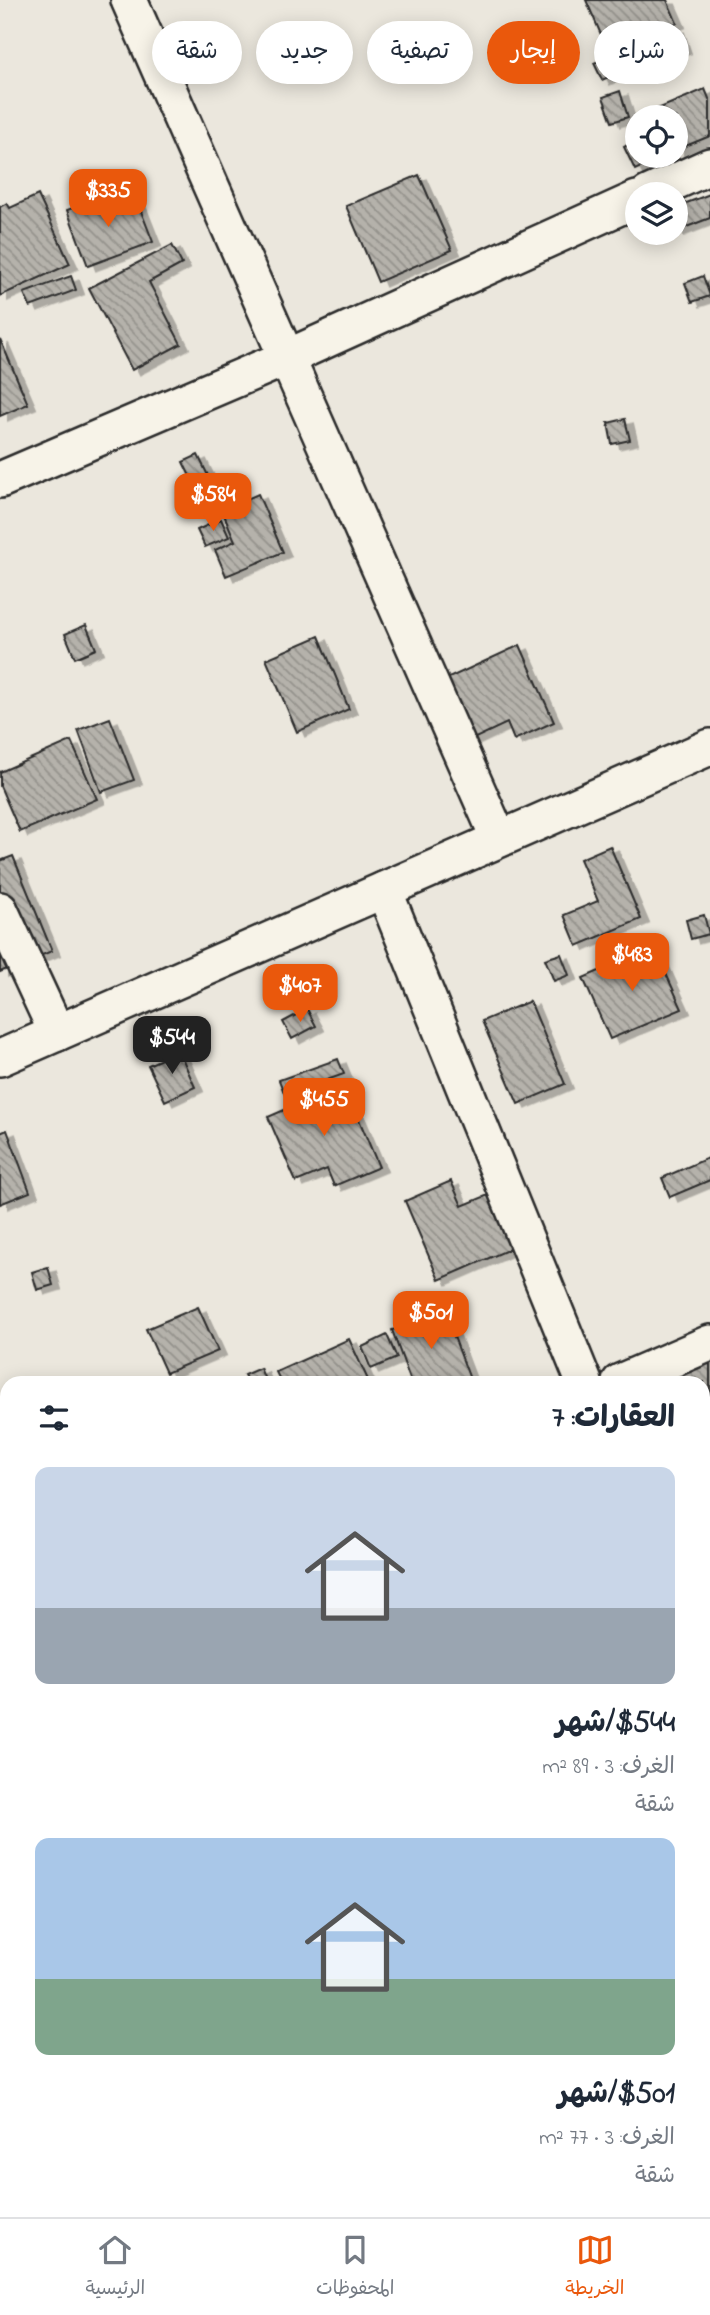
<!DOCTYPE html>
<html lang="ar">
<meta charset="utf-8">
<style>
:root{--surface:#fff;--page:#f6f6f7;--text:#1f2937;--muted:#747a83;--line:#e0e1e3;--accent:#ea580c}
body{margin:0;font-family:"Indie Flower","Playpen Sans Arabic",sans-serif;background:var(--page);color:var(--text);direction:rtl;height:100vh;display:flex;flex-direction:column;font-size:26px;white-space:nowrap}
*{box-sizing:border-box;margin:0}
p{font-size:23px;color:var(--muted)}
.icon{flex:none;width:38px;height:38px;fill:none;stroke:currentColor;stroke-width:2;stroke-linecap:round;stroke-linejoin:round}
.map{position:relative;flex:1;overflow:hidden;direction:ltr}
.panel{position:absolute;left:0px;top:1376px;width:710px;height:842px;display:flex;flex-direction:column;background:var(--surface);border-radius:21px 21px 0 0;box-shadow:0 4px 18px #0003;direction:rtl}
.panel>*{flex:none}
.banner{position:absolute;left:21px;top:21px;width:668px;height:63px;direction:rtl;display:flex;gap:14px}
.buttons{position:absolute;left:625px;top:105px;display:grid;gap:14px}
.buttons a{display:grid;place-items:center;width:63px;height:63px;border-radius:50%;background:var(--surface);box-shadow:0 4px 18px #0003;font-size:35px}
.price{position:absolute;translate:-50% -60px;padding:0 16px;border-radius:14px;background:var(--accent);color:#fff;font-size:23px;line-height:46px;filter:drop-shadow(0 2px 4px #0008)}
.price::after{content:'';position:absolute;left:50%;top:42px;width:21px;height:16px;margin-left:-10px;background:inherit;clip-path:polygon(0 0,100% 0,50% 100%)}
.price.on{background:#222;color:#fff}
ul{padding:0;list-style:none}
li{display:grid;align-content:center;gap:14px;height:371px;padding:0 35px}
li span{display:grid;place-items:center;height:217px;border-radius:14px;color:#555}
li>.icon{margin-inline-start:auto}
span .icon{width:126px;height:126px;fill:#fffc;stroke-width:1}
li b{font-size:30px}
h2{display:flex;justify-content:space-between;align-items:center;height:84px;padding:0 35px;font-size:30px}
.pill{padding:0 24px;border-radius:32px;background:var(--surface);box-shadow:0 4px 18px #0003;font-size:24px;line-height:63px}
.pill.on{background:var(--accent);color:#fff}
.dock{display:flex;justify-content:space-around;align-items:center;height:98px;border-top:2px solid var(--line);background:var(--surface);font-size:19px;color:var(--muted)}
.dock a{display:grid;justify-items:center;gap:4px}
.dock .on{color:var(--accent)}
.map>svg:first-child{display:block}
.building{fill:url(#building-back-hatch);stroke:#2b2b2b;stroke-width:2;filter:url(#shadow)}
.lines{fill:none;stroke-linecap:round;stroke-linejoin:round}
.minor-casing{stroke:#2b2b2b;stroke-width:40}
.tertiary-casing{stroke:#2b2b2b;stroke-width:44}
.minor{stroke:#f7f3e8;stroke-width:35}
.tertiary{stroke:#f7f3e8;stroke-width:38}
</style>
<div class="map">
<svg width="710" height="2217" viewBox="0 0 710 2217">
<defs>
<pattern id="building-back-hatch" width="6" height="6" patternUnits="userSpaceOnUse" patternTransform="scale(1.75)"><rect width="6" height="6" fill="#b5b2ab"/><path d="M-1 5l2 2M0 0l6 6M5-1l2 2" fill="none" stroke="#93918b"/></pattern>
<filter id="shadow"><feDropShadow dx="8" dy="4.5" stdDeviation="0" flood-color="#0004"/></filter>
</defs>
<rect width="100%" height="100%" fill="#ebe7dd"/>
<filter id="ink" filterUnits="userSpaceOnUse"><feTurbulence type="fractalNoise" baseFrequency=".0143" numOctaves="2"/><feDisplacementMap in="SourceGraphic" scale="14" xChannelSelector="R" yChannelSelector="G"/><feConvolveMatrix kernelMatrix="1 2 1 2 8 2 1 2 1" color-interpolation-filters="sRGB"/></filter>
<g filter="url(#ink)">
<g class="building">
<path d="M586,0h81l10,23 -68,30z"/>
<path d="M676,28l7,21 -35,13 -8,-21z"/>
<path d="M624,50l8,17 -30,13 -8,-17z"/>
<path d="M705,89l5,12v35l-34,14v-33h-26l-2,-4z"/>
<path d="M620,91l8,26 -16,5 -9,-25z"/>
<path d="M637,140v16h14l3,5 -19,9 -11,-23z"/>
<path d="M419,175l33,75 -74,32 -32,-76z"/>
<path d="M710,194v24l-34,13v-24z"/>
<path d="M38,195l32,69 -70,32v-89l7,-4 3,5z"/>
<path d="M105,196l5,15 27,-10 16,41 -65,24 -21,-56z"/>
<path d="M172,245l10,19 -33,18 32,62 -49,26 -43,-82z"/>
<path d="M71,276l5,14 -46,17 -6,-14z"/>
<path d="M703,276l7,20 -18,6 -7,-19z"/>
<path d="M0,339l28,65 -28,12z"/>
<path d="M625,419l5,21 -18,4 -4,-21z"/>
<path d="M198,455l20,41 -15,7 -20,-41z"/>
<path d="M258,494l25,58 -57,24 -11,-26 20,-9 -13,-31z"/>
<path d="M221,519l8,18 -24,10 -8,-17z"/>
<path d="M86,625l10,24 -21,9 -10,-24z"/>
<path d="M319,636l30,73 -52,23 -31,-73z"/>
<path d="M520,645l34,77 -40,18 -7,-17 -40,19 -27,-60z"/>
<path d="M110,718l24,62 -33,12 -23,-62z"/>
<path d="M71,741l26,58 -77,33 -20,-46v-14z"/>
<path d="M610,846l31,73 -64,27 -13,-31 34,-14 -18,-42z"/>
<path d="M13,856l39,95 -52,21v-111z"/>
<path d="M704,915l5,19 -18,5 -5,-19z"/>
<path d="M654,947l28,62 -72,30 -27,-61z"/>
<path d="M561,954l8,21 -15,6 -9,-22z"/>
<path d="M530,1001l35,83 -47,20 -36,-83z"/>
<path d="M307,1009l9,17 -24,13 -9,-17z"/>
<path d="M179,1051l16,36 -30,14 -17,-36z"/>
<path d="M338,1059l6,15 -59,21 -6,-15z"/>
<path d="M344,1084l35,83 -45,19 -7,-17 -31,13 -28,-65z"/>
<path d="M7,1130l23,62 -30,12v-71z"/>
<path d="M710,1157v23l-40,17 -8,-19z"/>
<path d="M451,1181l11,25 43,-18 23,53 -89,39 -34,-79z"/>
<path d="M48,1267l5,18 -16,5 -5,-18z"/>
<path d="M198,1307l20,44 -52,22 -20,-44z"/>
<path d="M444,1310l27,72h-60l-19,-52z"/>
<path d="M387,1335l10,23 -26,11 -9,-22z"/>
<path d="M349,1339l20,43h-88l-5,-10z"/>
<path d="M710,1340v86l-6,3v-47h-64z"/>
<path d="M260,1368l6,14h-18l-4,-7z"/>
<path d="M710,1447v28l-6,3v-28z"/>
<path d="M7,1674v42l-7,-15v-24z"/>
<path d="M0,1708l7,16v16l-7,3z"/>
<path d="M7,1932v72l-7,3v-71z"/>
<path d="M0,2076l7,16v43l-7,3z"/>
<path d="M274,2210h32l3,7h-32z"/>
<path d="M371,2210h41l3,7h-42z"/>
</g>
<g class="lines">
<defs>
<g id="minor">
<path d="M129,0l370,839"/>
<path d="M648,194l62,-28"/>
<path d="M0,480l288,-123 349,-158"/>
<path d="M384,890l200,492"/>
<path d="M0,910l57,123"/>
<path d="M0,1058l710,-311"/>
<path d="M620,1382l90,-39"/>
<path d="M0,1455l7,17"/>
<path d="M0,1655l7,-3"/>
<path d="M704,1791l6,-3"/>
<path d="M0,1828l7,3"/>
<path d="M554,2210l6,7"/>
</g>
<g id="tertiary">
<path d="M704,2194l6,-3"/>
<path d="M651,2217l16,-7"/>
</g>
</defs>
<use href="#minor" class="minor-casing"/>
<use href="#tertiary" class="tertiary-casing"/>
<use href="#minor" class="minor"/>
<use href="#tertiary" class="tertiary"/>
</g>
</g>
</svg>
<div class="buttons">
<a><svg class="icon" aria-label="locate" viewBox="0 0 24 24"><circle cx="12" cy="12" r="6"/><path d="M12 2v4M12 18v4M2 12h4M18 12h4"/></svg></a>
<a><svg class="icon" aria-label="layers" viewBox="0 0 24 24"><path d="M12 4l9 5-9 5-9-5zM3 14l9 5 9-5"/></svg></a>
</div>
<b class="price" style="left:108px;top:229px">$335</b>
<b class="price" style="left:213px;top:533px">$584</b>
<b class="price" style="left:632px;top:993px">$483</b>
<b class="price" style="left:300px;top:1024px">$407</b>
<b class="price on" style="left:172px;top:1076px">$544</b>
<b class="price" style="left:324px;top:1138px">$455</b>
<b class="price" style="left:431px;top:1351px">$501</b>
<div class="banner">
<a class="pill">شراء</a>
<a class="pill on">إيجار</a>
<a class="pill">تصفية</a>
<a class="pill">جديد</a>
<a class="pill">شقة</a>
</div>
<section class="panel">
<h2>العقارات: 7<svg class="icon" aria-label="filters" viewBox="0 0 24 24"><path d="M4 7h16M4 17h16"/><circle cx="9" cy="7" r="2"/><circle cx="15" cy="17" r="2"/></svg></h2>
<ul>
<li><span style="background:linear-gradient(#c9d6e8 65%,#9aa5b1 0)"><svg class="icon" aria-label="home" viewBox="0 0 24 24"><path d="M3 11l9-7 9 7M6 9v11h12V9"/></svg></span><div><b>$544/شهر</b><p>الغرف: 3 · 89 m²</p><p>شقة</p></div></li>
<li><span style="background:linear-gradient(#a9c7e8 65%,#7fa58c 0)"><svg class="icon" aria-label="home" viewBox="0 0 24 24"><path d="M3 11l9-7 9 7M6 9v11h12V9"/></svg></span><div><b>$501/شهر</b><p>الغرف: 3 · 77 m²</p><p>شقة</p></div></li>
</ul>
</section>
</div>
<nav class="dock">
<a class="on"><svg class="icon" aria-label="map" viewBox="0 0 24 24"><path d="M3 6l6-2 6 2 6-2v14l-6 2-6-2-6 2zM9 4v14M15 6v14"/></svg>الخريطة</a>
<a><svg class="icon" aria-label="saved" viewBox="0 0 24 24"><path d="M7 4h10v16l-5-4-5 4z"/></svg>المحفوظات</a>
<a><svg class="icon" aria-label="home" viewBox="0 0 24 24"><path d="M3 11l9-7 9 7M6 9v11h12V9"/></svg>الرئيسية</a>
</nav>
